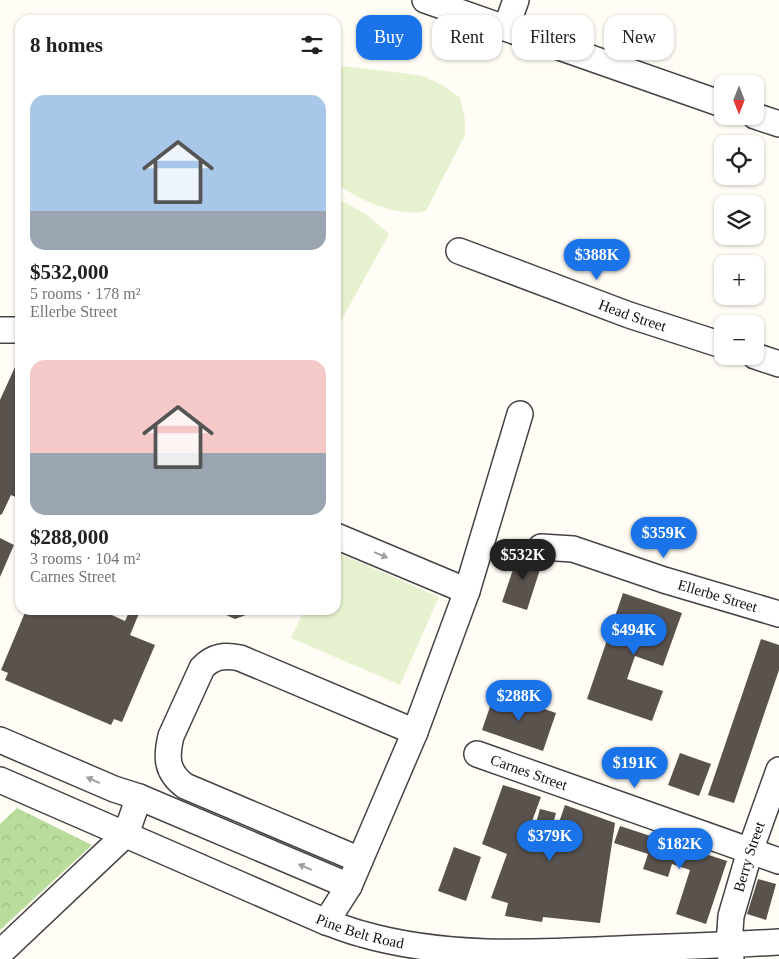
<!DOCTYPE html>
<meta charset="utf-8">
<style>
:root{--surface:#fff;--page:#f6f6f6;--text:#202124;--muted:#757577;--accent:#1a73e8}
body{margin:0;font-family:Georgia,serif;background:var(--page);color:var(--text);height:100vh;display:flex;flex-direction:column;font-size:19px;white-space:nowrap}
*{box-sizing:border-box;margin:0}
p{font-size:16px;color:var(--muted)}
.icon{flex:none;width:28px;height:28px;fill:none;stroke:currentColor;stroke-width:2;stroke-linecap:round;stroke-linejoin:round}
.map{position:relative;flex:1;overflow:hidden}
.side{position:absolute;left:15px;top:15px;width:326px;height:600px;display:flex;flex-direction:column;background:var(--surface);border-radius:15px;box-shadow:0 1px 4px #0004}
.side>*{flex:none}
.hud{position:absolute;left:356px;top:15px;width:348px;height:45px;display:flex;gap:10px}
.needle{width:32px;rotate:180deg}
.tools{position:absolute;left:714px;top:75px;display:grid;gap:10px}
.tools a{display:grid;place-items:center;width:50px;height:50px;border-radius:10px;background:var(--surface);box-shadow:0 1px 4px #0004;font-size:25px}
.price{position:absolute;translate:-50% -42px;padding:0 11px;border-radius:18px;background:var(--accent);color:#fff;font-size:16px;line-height:32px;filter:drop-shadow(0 1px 2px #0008)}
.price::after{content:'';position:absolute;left:50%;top:30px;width:15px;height:11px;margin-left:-8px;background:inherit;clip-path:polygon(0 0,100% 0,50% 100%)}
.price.active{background:#222;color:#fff}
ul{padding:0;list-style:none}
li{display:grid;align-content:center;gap:10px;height:265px;padding:0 15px}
li span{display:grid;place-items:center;height:155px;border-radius:15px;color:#555}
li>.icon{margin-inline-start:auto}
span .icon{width:90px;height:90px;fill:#fffc;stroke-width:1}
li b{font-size:21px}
h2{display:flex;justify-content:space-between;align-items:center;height:60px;padding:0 15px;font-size:21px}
.tag{padding:0 18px;border-radius:15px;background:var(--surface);box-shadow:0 1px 4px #0004;font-size:18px;line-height:45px}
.tag.active{background:var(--accent);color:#fff}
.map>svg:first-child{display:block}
.forest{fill:url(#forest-crowns)}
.pitch{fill:#e6f2cf}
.building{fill:#5a524d}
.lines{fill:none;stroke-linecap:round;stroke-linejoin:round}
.minor-casing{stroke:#444;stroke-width:28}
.minor{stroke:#fff;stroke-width:25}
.oneway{fill:#a0a0a0}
.labels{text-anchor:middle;stroke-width:5;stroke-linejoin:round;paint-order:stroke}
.street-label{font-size:15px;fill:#111;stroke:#fff}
</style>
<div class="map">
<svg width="779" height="959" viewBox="0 0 779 959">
<defs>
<pattern id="forest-crowns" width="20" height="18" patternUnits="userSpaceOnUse" patternTransform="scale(1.25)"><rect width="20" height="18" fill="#b9dc9c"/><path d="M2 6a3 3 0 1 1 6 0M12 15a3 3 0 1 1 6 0" fill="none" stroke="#9ebc85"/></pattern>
</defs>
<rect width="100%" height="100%" fill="#fffdf5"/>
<path class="forest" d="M17,808l75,37 -92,85v-106z"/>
<g class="pitch">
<path d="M203,17l17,3h-55l3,-2z"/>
<path d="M343,66l59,7 21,3 19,9 18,13 5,22v15l-39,76c-29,7 -67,-11 -90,-28v-108z"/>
<path d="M336,198l30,16 23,20 -53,96z"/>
<path d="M336,552l103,45 -39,88 -109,-47 13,-28h32z"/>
</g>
<g class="building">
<path d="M20,356v143l-9,-4 -9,19 -2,1v-115z"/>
<path d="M0,538l14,7 -14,32z"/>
<path d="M519,552l24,8 -16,50 -25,-8z"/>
<path d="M623,593l59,20 -19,53 -28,-10 -8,23 36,12 -11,30 -65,-22z"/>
<path d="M26,610h78l-1,1 22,10 5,-11 10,1 -10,24 25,10 -33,77 -8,-3 -3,6 -106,-45 3,-7 -7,-3z"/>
<path d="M215,610h44l-24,9z"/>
<path d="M761,639l18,6v25l-45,133 -26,-8z"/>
<path d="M495,692l61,21 -13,38 -61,-21z"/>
<path d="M680,753l31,11 -12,32 -31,-11z"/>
<path d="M503,785l38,12 -16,43 30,7 1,-16 9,-26 50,18 -15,100 -57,-6 -1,5 -37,-6 3,-13 -17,-5 16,-44 -25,-10z"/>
<path d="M540,809l16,4 -8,29 -16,-5z"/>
<path d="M620,826l107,35 -21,63 -30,-10 14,-44 -18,-6 -4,13 -25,-8 5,-15 -34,-11z"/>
<path d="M454,847l27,10 -15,44 -28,-10z"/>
<path d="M758,879l18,5 -10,36 -19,-6z"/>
</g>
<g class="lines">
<defs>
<g id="minor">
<path d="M425,0l297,104"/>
<path d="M506,28l10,-28"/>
<path d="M755,116l24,8"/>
<path id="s1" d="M459,251l170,64 93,30"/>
<path d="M0,330h20"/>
<path d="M755,356l24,8"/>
<path d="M336,536l131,55"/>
<path id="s2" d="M541,547l32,2 91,31 115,34"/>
<path d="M0,740l114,49 25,8 210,89"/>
<path id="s3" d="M477,754l302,107"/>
<path id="s4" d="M0,780l326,142c12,4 24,9 36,12 83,24 172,19 257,15 54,-2 107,-4 160,-7"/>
<path d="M360,860l-175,-74c-19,-14 -19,-29 -14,-50l31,-68c11,-12 22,-13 38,-10l175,74"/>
<path d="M326,922l23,-36 66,-154 52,-141 53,-177"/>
<path d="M0,953l126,-119 13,-37"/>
<path id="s5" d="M731,959l-2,-14 2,-29 19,-65 29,-81"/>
</g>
</defs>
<use href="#minor" class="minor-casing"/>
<use href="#minor" class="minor"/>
</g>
<defs><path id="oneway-solid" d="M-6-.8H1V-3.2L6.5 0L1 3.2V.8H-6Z" transform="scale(1.25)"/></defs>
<g class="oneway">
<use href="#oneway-solid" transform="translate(381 555) rotate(23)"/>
<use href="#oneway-solid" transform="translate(93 780) rotate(-156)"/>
<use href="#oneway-solid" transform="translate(305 867) rotate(-157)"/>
</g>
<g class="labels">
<g class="street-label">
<text dy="5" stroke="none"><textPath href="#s1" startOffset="185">Head Street</textPath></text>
<text dy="5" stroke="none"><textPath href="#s2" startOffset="184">Ellerbe Street</textPath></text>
<text dy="5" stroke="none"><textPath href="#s3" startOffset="55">Carnes Street</textPath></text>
<text dy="5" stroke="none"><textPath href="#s5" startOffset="105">Berry Street</textPath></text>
<text dy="5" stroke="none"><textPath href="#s4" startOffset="391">Pine Belt Road</textPath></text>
</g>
</g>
</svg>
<div class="tools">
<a><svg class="needle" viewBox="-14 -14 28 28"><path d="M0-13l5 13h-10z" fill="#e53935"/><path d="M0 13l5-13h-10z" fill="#757577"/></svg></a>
<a><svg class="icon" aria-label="locate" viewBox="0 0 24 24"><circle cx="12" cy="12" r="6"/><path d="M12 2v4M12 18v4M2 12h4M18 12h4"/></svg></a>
<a><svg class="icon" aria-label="layers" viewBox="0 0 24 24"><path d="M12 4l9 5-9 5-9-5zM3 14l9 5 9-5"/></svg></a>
<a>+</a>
<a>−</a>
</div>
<b class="price" style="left:597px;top:281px">$388K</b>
<b class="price" style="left:664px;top:559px">$359K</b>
<b class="price active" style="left:523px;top:581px">$532K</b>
<b class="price" style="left:634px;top:656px">$494K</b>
<b class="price" style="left:519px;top:722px">$288K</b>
<b class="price" style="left:635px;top:789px">$191K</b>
<b class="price" style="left:550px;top:862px">$379K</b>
<b class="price" style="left:680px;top:870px">$182K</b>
<div class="hud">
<a class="tag active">Buy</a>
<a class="tag">Rent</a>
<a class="tag">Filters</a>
<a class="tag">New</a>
</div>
<section class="side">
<h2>8 homes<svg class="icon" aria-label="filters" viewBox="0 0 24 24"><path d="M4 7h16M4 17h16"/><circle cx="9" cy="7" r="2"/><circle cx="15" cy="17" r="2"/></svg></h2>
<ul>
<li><span style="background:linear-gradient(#a9c7e8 75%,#9aa5b1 0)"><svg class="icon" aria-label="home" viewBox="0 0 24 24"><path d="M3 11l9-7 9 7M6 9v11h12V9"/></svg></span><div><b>$532,000</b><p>5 rooms · 178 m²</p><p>Ellerbe Street</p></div></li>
<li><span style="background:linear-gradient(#f6c9c9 60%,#9aa5b1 0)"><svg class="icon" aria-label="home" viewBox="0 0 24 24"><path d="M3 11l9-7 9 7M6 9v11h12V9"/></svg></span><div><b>$288,000</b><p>3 rooms · 104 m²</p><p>Carnes Street</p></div></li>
</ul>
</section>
</div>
